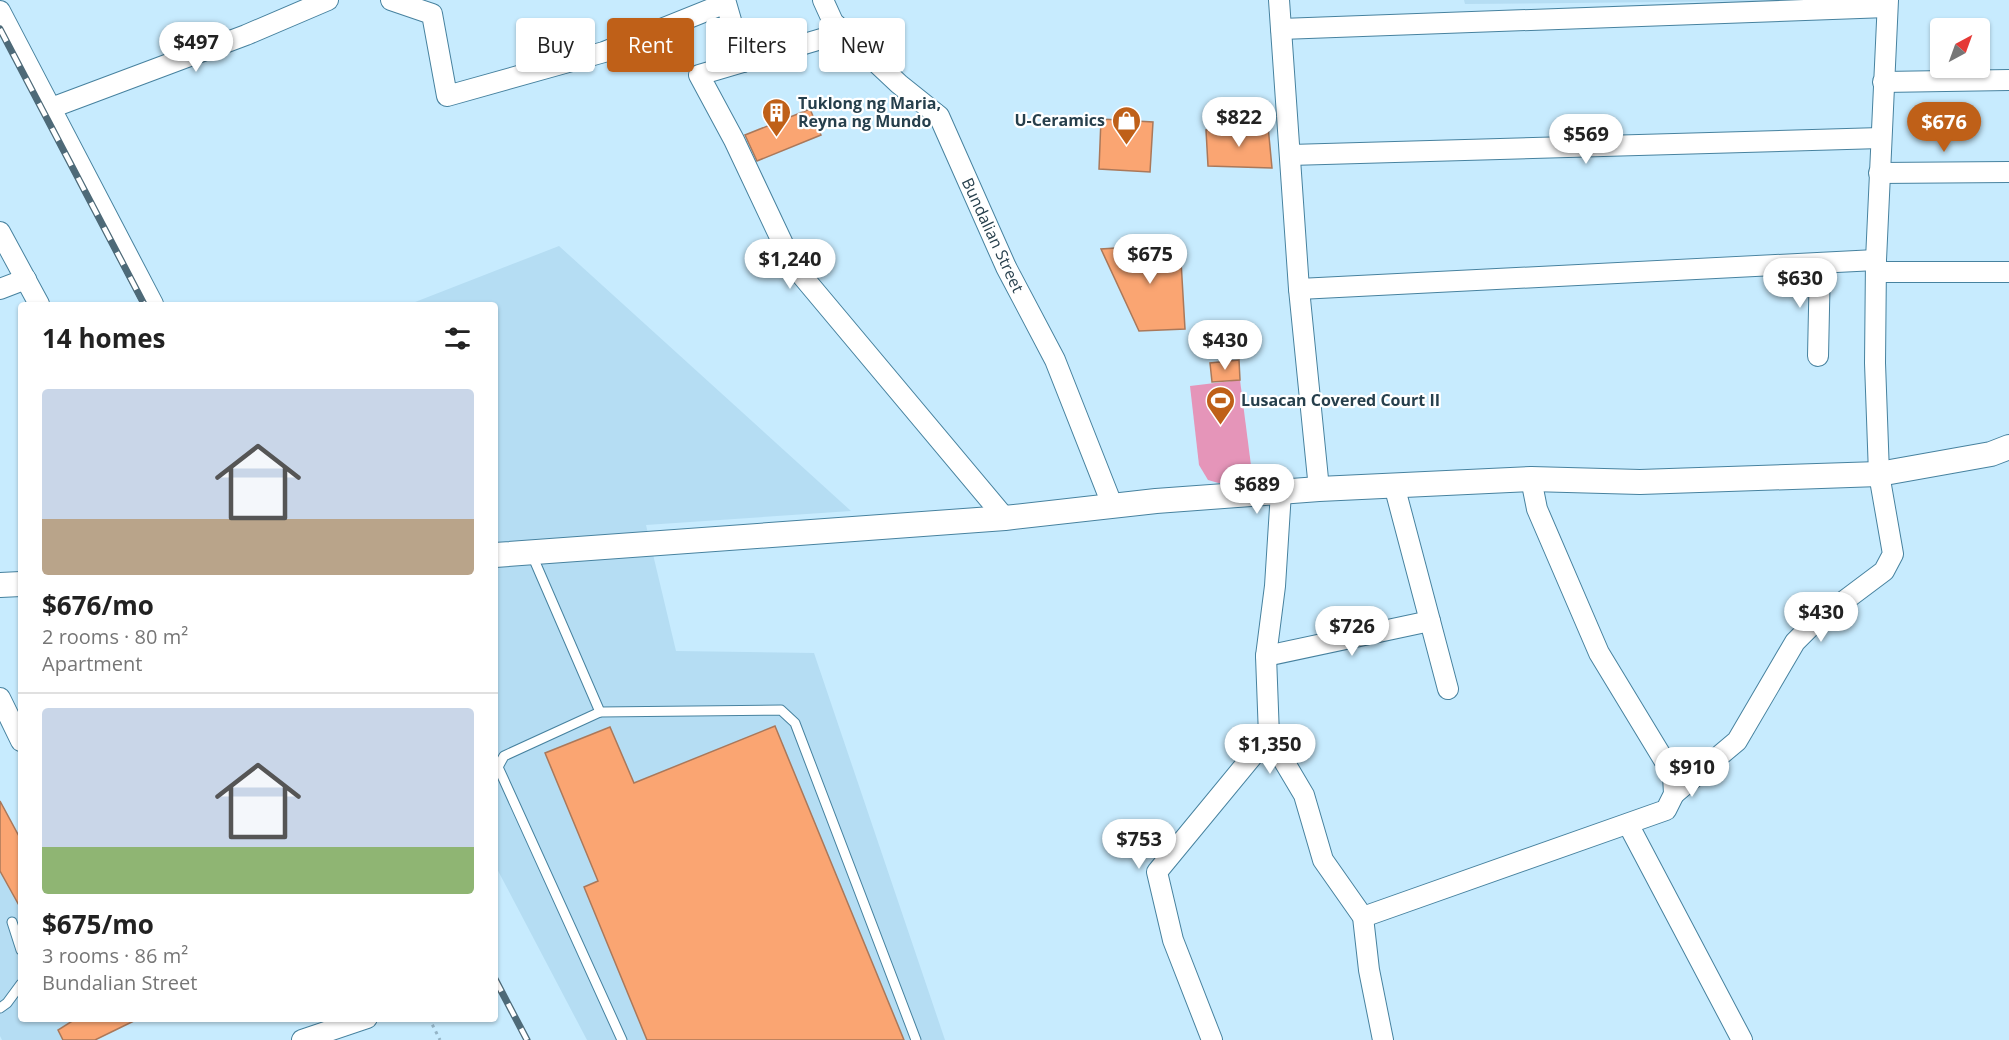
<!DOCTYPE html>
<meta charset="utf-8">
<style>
:root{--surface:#fff;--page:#f2f2f2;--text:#222;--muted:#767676;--line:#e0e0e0;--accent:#bf6018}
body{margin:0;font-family:"Open Sans",sans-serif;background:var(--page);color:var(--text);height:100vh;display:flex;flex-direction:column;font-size:22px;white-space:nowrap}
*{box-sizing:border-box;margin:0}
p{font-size:20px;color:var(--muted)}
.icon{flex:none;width:33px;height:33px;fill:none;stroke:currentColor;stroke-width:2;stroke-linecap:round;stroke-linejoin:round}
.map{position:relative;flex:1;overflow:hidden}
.drawer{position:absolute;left:18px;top:302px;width:480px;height:720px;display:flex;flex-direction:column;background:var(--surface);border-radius:6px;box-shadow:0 2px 4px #0004}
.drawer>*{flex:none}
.banner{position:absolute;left:516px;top:18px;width:570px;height:54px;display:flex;gap:12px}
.needle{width:39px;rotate:41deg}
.tools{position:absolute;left:1930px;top:18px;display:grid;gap:12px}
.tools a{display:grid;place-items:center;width:60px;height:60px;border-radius:6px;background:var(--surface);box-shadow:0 2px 4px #0004;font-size:30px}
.price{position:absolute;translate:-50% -51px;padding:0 14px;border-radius:21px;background:#fff;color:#222;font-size:20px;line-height:39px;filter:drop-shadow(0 2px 3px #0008)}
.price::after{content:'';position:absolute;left:50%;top:36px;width:18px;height:14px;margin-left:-9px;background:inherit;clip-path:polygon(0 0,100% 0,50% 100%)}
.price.current{background:var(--accent);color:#fff}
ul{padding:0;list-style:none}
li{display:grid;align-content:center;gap:12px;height:318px;padding:0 24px}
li+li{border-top:2px solid var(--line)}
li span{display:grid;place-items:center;height:186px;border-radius:6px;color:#555}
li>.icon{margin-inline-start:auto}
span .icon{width:108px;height:108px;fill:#fffc;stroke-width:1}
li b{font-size:26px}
h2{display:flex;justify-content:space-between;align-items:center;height:72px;padding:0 24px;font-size:26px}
.pill{padding:0 21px;border-radius:6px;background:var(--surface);box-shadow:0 2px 4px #0004;font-size:21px;line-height:54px}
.pill.current{background:var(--accent);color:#fff}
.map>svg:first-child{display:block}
.built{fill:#b5ddf3}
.green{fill:#e595b9}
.building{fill:#faa572;stroke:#aa785a;stroke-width:1.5}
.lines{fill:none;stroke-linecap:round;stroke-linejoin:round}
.service-casing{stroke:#47829f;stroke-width:11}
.minor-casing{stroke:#47829f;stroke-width:22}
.tertiary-casing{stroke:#47829f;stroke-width:26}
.path{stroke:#94b4c6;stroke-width:3;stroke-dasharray:3 4.5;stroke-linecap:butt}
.service{stroke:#fff;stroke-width:9}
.minor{stroke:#fff;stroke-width:20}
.tertiary{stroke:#fff;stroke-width:24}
.rail-casing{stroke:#4e6a78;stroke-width:7}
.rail{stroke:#fff;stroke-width:4.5;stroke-dasharray:14;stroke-linecap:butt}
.labels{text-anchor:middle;stroke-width:4.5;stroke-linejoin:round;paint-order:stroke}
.poi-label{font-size:16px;font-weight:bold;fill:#263f4c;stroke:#fff;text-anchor:start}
.street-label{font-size:16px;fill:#263f4c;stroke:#fff}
</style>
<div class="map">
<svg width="2009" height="1040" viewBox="0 0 2009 1040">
<rect width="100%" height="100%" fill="#c7ebfe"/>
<g class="built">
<path d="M1464,0h395l-394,4z"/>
<path d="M559,246l292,265 -205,14 30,126 138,2 131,387h-358l-92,-175v-561h-85z"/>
<path d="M0,801l21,39v178l95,1 5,9 -26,12h-93l-2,-4z"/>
</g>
<path class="green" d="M1240,380l13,101 -31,3 -14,-4 -9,-15 -9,-79z"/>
<g class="building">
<path d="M810,109l11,26 -64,26 -12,-26z"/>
<path d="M1101,119l52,3 -3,50 -51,-3z"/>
<path d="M1268,126l4,42 -64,-2 -2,-36z"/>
<path d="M1180,244l5,85 -46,2 -38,-82z"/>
<path d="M1239,360l1,20 -28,2 -2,-19z"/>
<path d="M775,726l129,314h-257l-63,-153 14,-6 -53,-128 65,-26 24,56z"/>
<path d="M0,801l21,39v69l-21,-38z"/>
<path d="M77,1018h63l-45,22h-32l-5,-10z"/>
</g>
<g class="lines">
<defs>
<g id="service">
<path d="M532,555l68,157 181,-2 14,13 121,317"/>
<path d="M600,712l-96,44 -6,11 124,273"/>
<path d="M12,922l9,28"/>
<path d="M0,1008l7,-5 14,-19"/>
</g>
<g id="minor">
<path d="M391,0l41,14 15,82 157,-44 122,-49 17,59 102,-30"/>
<path d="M823,0l10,22 66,62 40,32 67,151 49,93 58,147"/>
<path d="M1279,0l20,289 20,200"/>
<path d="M0,11l153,293"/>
<path d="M1281,29l606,-22"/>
<path d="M743,62l-44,13 35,65 59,125 212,253"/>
<path d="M1883,82l126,-2"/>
<path d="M51,108l195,-73 82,-35"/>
<path d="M1290,155l591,-17"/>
<path d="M1879,173l130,-1"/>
<path d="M0,232l39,72"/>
<path d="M1876,272h133"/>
<path d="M0,289l26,-10"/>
<path d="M1299,289l577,-29"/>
<path d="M1818,356l2,-93"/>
<path d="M1394,485l54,204"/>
<path d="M1281,492l-6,94 -9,70 3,80 35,59 19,65 40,57 6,53 14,70"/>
<path d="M1266,656l164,-35"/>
<path d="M0,698l21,43"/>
<path d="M1674,794l63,-53 58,-99 17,-17 72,-54 9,-17 -14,-80 -4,-111 1,-103 12,-260"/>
<path d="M1628,824l114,216"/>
<path d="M1363,917l303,-107 8,-16 -1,-19 -74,-122 -62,-144 -6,-30"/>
<path d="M302,1040l65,-22"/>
<path d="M1212,1040l-39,-100 -16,-68 112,-136"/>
</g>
<g id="tertiary">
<path d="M495,555l510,-37 151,-17 163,-12 212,-10 109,3 239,-8 112,-20 18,-7"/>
<path d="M0,585l21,-1"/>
</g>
</defs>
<use href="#service" class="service-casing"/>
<use href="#minor" class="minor-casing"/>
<use href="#tertiary" class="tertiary-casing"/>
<path class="path" d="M429,1018l11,22"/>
<use href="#service" class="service"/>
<use href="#minor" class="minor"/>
<use href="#tertiary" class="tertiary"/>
<defs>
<g id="rail">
<path d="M0,29l144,275"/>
<path d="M495,979l32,61"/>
</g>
</defs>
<use href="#rail" class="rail-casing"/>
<use href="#rail" class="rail"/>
</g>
<defs>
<symbol id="building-pin" viewBox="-11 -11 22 30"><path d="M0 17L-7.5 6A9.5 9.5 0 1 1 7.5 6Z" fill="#bf6018" stroke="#fff"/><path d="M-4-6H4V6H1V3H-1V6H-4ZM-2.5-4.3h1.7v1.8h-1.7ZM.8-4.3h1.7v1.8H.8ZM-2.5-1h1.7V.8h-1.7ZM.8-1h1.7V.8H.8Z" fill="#fff"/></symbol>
<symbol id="shop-pin" viewBox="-11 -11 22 30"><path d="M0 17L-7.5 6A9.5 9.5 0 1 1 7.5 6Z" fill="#bf6018" stroke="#fff"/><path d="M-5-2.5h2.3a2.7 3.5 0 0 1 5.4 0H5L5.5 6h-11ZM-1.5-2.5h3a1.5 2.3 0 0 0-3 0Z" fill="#fff"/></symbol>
<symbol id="stadium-pin" viewBox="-11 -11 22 30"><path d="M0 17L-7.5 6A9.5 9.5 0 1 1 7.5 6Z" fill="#bf6018" stroke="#fff"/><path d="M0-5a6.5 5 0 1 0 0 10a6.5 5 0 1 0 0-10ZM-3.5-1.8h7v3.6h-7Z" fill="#fff"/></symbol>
</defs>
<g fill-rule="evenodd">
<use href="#building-pin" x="760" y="96" width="33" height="45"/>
<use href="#shop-pin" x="1110" y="104" width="33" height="45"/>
<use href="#stadium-pin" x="1204" y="384" width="33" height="45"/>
</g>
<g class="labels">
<g class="poi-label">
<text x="798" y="109">Tuklong ng Maria,<tspan x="798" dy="18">Reyna ng Mundo</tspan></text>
<text x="1105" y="126" text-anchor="end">U-Ceramics</text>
<text x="1241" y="406">Lusacan Covered Court II</text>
</g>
<g class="street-label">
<text transform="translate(993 235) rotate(65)" y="6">Bundalian Street</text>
</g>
</g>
</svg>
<div class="tools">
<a><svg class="needle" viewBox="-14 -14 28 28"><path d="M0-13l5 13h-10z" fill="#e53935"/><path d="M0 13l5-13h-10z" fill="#767676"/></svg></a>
</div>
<b class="price" style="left:196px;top:73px">$497</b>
<b class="price" style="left:1239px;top:148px">$822</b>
<b class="price current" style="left:1944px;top:153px">$676</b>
<b class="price" style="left:1586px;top:165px">$569</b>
<b class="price" style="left:1150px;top:285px">$675</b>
<b class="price" style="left:790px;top:290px">$1,240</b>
<b class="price" style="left:1800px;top:309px">$630</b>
<b class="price" style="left:1225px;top:371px">$430</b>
<b class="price" style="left:1257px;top:515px">$689</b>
<b class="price" style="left:1821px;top:643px">$430</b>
<b class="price" style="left:1352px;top:657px">$726</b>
<b class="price" style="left:1270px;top:775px">$1,350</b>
<b class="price" style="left:1692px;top:798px">$910</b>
<b class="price" style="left:1139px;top:870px">$753</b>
<div class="banner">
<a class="pill">Buy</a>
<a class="pill current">Rent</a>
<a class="pill">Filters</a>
<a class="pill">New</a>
</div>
<section class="drawer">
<h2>14 homes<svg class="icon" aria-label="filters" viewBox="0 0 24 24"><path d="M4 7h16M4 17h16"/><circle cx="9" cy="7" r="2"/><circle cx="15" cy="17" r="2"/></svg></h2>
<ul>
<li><span style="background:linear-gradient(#c9d6e8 70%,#b9a48a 0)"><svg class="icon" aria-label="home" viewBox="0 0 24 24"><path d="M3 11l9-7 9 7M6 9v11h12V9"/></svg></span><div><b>$676/mo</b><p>2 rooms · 80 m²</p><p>Apartment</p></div></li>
<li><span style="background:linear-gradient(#c9d6e8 75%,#8fb573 0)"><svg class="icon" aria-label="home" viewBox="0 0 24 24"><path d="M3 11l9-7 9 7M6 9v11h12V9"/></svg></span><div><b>$675/mo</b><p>3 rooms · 86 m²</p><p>Bundalian Street</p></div></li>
</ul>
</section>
</div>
